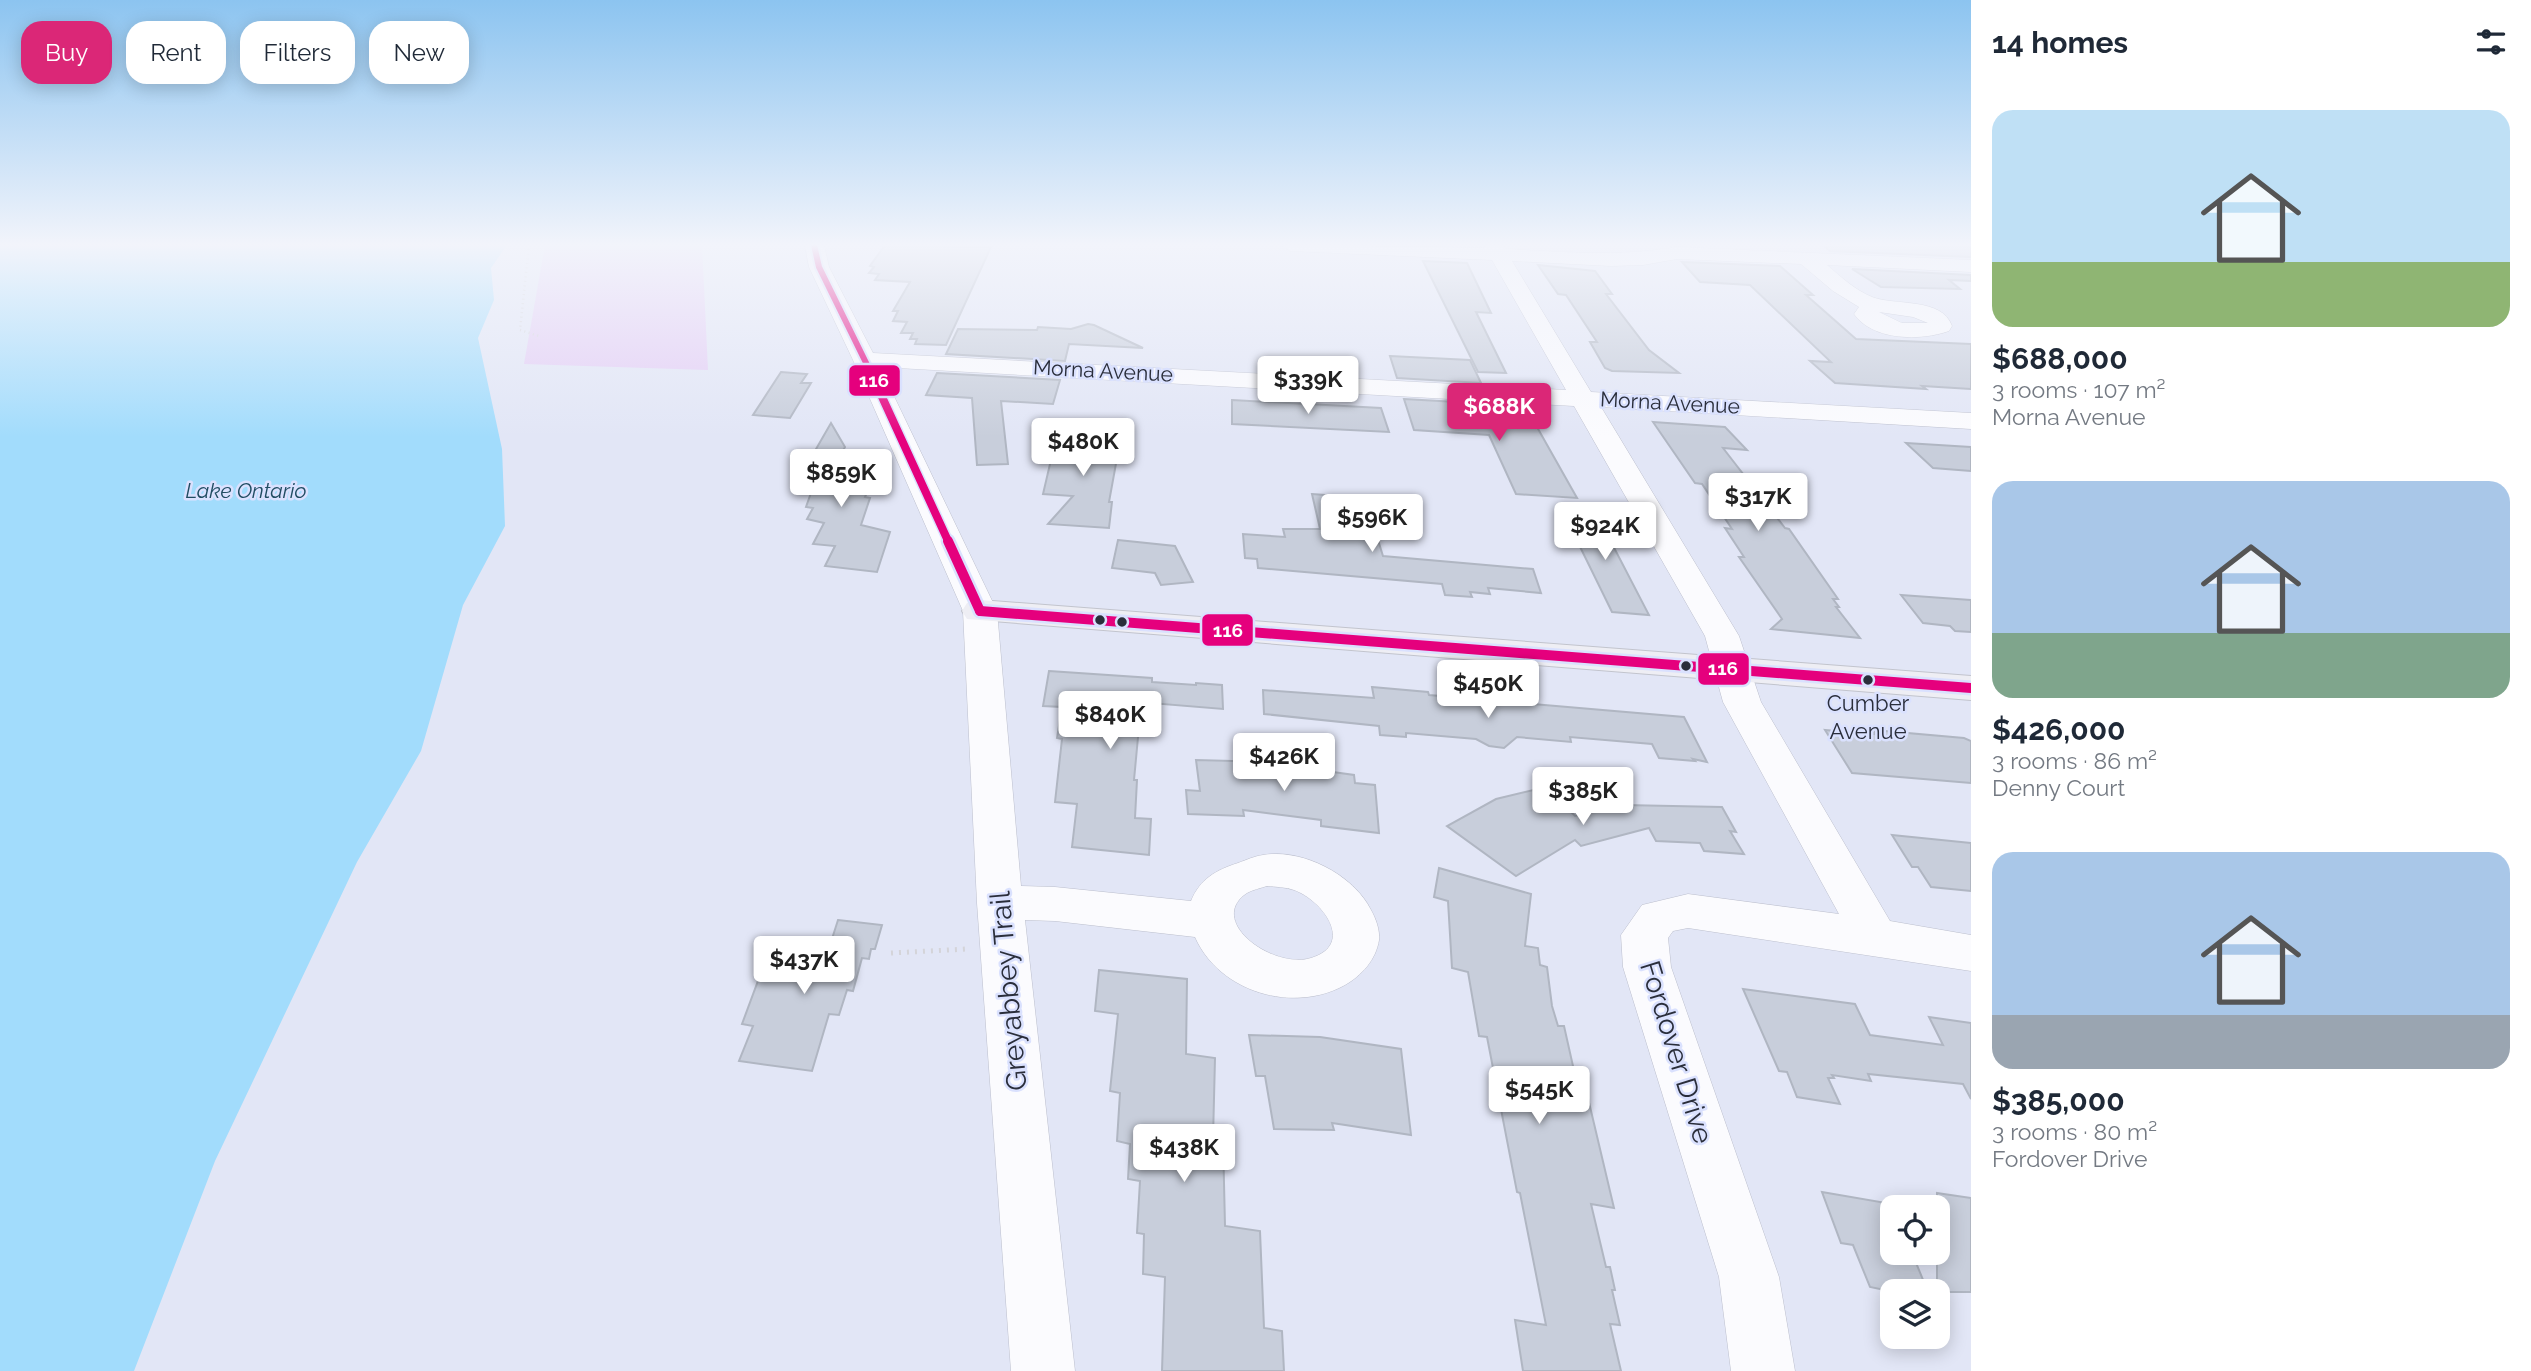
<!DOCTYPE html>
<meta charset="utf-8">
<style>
:root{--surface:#fff;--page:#f2f2f3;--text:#1f2937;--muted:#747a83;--accent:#db2777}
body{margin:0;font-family:Raleway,sans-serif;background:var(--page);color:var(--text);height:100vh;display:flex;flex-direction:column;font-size:26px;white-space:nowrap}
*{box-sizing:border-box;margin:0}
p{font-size:23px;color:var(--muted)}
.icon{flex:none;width:38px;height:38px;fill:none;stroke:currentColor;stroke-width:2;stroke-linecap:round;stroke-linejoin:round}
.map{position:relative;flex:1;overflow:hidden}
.details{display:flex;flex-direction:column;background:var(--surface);width:560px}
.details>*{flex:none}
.hud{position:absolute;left:21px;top:21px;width:665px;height:63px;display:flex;gap:14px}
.fabs{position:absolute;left:1880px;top:1195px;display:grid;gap:14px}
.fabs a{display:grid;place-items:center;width:70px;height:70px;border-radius:14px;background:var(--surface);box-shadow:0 4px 18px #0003;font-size:35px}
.price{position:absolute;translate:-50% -60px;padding:0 16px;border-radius:7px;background:#fff;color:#222;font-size:23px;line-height:46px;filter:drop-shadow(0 2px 4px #0008)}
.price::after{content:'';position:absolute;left:50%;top:42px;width:21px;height:16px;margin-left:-10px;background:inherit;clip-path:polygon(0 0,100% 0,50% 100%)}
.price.selected{background:var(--accent);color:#fff}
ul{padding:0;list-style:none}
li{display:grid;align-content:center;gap:14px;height:371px;padding:0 21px}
li span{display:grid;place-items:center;height:217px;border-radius:21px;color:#555}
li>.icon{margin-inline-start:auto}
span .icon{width:126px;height:126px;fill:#fffc;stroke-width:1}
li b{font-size:30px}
h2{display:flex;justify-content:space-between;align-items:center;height:84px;padding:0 21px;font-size:30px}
.tag{padding:0 24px;border-radius:21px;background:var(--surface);box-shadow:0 4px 18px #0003;font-size:24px;line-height:63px}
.tag.selected{background:var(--accent);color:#fff}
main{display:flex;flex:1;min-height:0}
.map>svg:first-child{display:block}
.green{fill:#e4cef5}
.water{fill:#a2dcfc}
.building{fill:#c8cedb;stroke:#b0b6c2;stroke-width:2}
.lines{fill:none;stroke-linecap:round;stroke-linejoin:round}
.minor-casing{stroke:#bcbfcd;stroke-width:1}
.major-casing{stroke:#c2c4cd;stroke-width:2}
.path-far1{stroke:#d4d4d9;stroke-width:2.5;stroke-dasharray:1 3.5;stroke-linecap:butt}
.path{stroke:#d4d4d9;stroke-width:5;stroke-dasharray:2 6;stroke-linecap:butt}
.minor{fill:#fbfbfe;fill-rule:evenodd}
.major{fill:#eeeef4;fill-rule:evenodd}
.bus-1-far2-casing{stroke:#dae1fe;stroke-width:10}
.bus-1-far1-casing{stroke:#dae1fe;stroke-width:11}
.bus-1-casing{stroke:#dae1fe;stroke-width:15}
.bus-1-far2{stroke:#e5007d;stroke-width:6}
.bus-1-far1{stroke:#e5007d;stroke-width:8}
.bus-1{stroke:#e5007d;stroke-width:10}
.bus-dot{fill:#2a2e3b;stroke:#dae1fe;stroke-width:2.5}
.labels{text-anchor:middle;stroke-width:5;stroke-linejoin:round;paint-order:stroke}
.far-street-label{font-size:21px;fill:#2a2e3b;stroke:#dae1fe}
.far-water-label{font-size:21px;font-style:italic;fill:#204c62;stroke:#dae1fe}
.bus-label{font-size:22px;fill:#2a2e3b;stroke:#dae1fe}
.near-street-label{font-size:28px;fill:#2a2e3b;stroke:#dae1fe}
.line-badge{stroke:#dae1fe;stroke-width:2.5}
.badge-label{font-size:19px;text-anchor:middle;font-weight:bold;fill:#fff}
</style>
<main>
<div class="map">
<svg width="1971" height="1371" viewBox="0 0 1971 1371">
<rect width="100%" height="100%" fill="#e2e6f6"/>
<path class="green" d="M545,245h157l6,125 -184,-6z"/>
<path class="water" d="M0,245h507l-16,23 3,32 -16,38 24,111 3,77 -42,79 -42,146 -64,111 -142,299 -81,210h-134z"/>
<g class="building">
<path d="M885,245l106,2 -45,98 -31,-1 2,-5h-7l3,-6h-12l6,-11 -14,-1 5,-10h-5l17,-29 -35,-2 4,-6 -10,-1 5,-6 -4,-1z"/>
<path d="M1823,245h148v12l-141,-6z"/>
<path d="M1423,261l44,2 24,50 -15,-1 30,61 -28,-1z"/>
<path d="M1682,262l98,4 33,29h-7l50,44 115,5v45l-49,-3 4,3 -91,-6 -25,-22 21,1 -81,-77 -50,-3z"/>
<path d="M1538,265l57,6 17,23h-6l43,56 30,23 -67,-2 -7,-3 -15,-26h7l-31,-47 -8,-1z"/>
<path d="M1852,269l119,6v6l-22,-1 11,9 -79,-2z"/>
<path d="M1088,324l6,1 49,23 -74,-4 -4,17 -119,-7 12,-25 79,1 1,-3 33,2z"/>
<path d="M1390,356l80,4 11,23 -84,-5z"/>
<path d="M781,372l26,2 -6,9h10l-21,35 -37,-3z"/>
<path d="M937,373l123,7 -7,24 -52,-3 7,63 -31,1 -5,-67 -46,-3z"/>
<path d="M1404,399l88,5 6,14 35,2 44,78 -61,-4 -27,-59 -75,-5z"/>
<path d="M1232,400l149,8 8,24 -157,-8z"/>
<path d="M1653,422l72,5 22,23 -24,-2 62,80 4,1 49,70h-5l6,8h-3l24,31 -89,-9 11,-10 -43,-62h5l-19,-29 7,1 -30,-45 -7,-1z"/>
<path d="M831,423l14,24 -8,14 20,2 -13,23 25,2 -4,9 5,1 -9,27 29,7 -13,40 -52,-6 10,-20 -22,-2 11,-21 -17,-4 6,-11 -7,-1 6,-17 -19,-1z"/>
<path d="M1057,434l64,2 -12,66h3l-3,26 -61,-4 25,-28 -30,-2z"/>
<path d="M1906,443l65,4v24l-38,-3z"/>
<path d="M1312,494l53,4 18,58 150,13 8,24 -53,-5 2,6 -20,-2 2,5 -27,-2 -3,-11 -184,-16 -1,-9 -12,-1 -2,-24 42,3 -2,-8h37z"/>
<path d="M1561,508l34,3 54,104 -37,-3z"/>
<path d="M1118,540l57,6 18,36 -32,3 -6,-12 -43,-5z"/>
<path d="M1901,595l70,5v32l-16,-1 -5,-5 -27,-3z"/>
<path d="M1049,671l103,7v4l44,3v-2l26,2 1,24 -72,-6v3l-10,-1 -7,75h3l-2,38 16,1 -2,36 -77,-8 5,-43 -22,-2 7,-63 -5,-1 5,-31 -19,-1z"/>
<path d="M1372,687l56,5 1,3 255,22 23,45 -14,-3 2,2 -36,-3 -7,-14 -82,-7 1,5 -54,-5 -13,11 -15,-2 -13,-7 -70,-6v4l-26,-2 -1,-9 -115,-12 -1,-24 111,8z"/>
<path d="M1825,730l50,4 -2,-4 91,8 7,3v42l-119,-10z"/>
<path d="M1270,759l41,5v5l43,6 1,8 20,2 4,48 -58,-7v-6l-78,-10 1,6 -56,-2 -2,-24 14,1 -4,-31 74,2z"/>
<path d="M1546,787l29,29 48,-11 99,2 14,25 -6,-1 14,23 -40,-3 -4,-8 -44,-2 -7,-13 -68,18 -6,-6 -59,36 -69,-50 49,-27z"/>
<path d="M1892,835l79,8v48l-40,-4 -13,-20h-6z"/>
<path d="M1439,868l92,26 -6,52 13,2 2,17 7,2 5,39 6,20h6l11,49 8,2 31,131 -23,-4 15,63h4l5,23h-3l8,35 -10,-1 11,47h-98l-8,-51 31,5 -26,-132 -3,-1 -30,-155 -8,-1 -11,-64 -16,-4 -4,-67 -14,-4z"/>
<path d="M838,920l44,5 -7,24h-4l-2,10 -7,-1 -9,33 -6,-1 -8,25 -10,-1 -17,57 -73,-10 14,-35 -11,-2 30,-81 50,6 2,-8 7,1z"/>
<path d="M1099,970l88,9 -1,75 29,4 -2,81 10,1 2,86 35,5 4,97 18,3 2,40h-122l3,-94 -22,-3 1,-40 -7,-1 3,-52 -12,-2 2,-35 -13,-3 3,-48 -10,-2 8,-77 -23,-3z"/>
<path d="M1743,989l112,15 15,31 73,10 -14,-28 42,6v76l-8,-15 -95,-10 3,7 -39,-6 2,3h-6l12,26 -43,-7 -10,-25 -8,-1z"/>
<path d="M1249,1035l71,2 81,12 10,86 -79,-12 2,7 -60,-1 -9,-53h-9z"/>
<path d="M1822,1192l70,12v49h20l16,39h-34l-24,-5 -17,-42 -12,-2z"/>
<path d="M1937,1193l34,5v94h-34z"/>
</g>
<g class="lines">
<defs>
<path id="minor" d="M805,245h19l5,22 44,86 693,37 -74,-130 -202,-9 -9,-6 204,3 -1,-3h19l2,4c58,3 115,8 172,-2l294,13v12l-144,-7c14,12 28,25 45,32 23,9 70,0 80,29l-3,5c-28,10 -76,10 -95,-17l5,-7 -26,-16 -32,-27 -124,-5 -34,6 -32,1 -99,-5 79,131 380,21v16l-370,-22 138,229 22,66 129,219 81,14v36l-283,-43 -15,3 -5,7 3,29 108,310 16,94h-64l-12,-94 -96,-310 -2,-32 21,-30 46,-11 151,20 -116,-212 -18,-66 -131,-230 -694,-39 117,244 24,275 34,1 136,14c9,-22 25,-31 47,-38 8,-3 17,-7 25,-8 39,-7 91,20 108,55 5,9 9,20 8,30 -3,20 -18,36 -34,45 -52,29 -126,7 -150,-48l-140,-16 -30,-1 50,451h-64l-34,-468 -14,-292 -110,-251 -44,-93zM1879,312l34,5 15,6h-26zM1267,886c9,1 19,1 27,4 28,10 62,54 17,68 -37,12 -106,-37 -64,-65 5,-3 14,-5 20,-7z"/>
<path id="major" d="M980,600l991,76v24l-1004,-81 -5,-8 5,-8z"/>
</defs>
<use href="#minor" class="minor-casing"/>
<use href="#major" class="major-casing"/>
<path class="path-far1" d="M529,245l-9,85 19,6"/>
<path class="path" d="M891,953l76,-4"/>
<use href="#minor" class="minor"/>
<use href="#major" class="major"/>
<defs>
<path id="bus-1-far2" d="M814,245l5,22 54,110"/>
<path id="bus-1-far1" d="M872,375l77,168"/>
<g id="bus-1">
<path d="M948,541l32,70"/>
<path d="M980,611l991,77"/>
</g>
</defs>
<use href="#bus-1-far2" class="bus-1-far2-casing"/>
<use href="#bus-1-far1" class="bus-1-far1-casing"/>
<use href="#bus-1" class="bus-1-casing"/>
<use href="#bus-1-far2" class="bus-1-far2"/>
<use href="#bus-1-far1" class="bus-1-far1"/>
<use href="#bus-1" class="bus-1"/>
</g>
<linearGradient id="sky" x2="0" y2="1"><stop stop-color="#8cc4f0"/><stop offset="0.56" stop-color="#f2f4fb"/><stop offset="1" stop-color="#f2f4fb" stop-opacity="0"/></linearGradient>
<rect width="1971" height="437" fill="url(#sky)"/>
<g class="bus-dot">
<circle cx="1100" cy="620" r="6"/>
<circle cx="1122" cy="622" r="6"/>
<circle cx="1686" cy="666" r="6"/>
<circle cx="1868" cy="680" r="6"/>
</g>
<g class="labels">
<g class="far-street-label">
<text transform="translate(1103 371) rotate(3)" y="7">Morna Avenue</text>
<text transform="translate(1670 403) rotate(3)" y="7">Morna Avenue</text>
</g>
<g class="far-water-label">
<text x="246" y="498">Lake Ontario</text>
</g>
<g class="bus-label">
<text x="1868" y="711">Cumber<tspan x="1868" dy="28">Avenue</tspan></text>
</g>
<g class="near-street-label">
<text transform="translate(1008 991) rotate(-95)" y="10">Greyabbey Trail</text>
<text transform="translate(1677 1052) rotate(73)" y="10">Fordover Drive</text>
</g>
</g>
<g class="line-badge">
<rect x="848" y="364" width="53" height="33" rx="7" fill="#e5007d"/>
<rect x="1201" y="613" width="53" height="34" rx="7" fill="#e5007d"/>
<rect x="1697" y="652" width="53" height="34" rx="7" fill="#e5007d"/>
</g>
<g class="badge-label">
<text x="874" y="387">116</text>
<text x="1228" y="637">116</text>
<text x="1723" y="675">116</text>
</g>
</svg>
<div class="fabs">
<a><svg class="icon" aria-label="locate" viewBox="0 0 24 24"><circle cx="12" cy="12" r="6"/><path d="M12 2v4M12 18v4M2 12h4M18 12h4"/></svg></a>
<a><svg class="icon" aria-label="layers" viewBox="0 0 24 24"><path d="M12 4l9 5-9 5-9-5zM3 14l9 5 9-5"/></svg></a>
</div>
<b class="price" style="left:1308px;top:416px">$339K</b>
<b class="price selected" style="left:1499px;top:443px">$688K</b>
<b class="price" style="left:1083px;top:478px">$480K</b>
<b class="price" style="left:841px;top:509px">$859K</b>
<b class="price" style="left:1758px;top:533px">$317K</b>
<b class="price" style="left:1372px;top:554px">$596K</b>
<b class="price" style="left:1605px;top:562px">$924K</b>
<b class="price" style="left:1488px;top:720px">$450K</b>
<b class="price" style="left:1110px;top:751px">$840K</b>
<b class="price" style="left:1284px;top:793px">$426K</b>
<b class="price" style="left:1583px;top:827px">$385K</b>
<b class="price" style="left:804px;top:996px">$437K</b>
<b class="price" style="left:1539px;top:1126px">$545K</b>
<b class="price" style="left:1184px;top:1184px">$438K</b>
<div class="hud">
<a class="tag selected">Buy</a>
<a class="tag">Rent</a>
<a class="tag">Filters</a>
<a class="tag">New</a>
</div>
</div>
<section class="details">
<h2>14 homes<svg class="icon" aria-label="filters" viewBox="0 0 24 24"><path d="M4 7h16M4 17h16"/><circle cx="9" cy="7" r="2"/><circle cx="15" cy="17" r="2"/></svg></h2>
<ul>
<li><span style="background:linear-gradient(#bfe0f5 70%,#8fb573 0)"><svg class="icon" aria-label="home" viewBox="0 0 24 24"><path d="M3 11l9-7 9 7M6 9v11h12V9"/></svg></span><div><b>$688,000</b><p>3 rooms · 107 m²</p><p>Morna Avenue</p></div></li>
<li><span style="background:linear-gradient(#a9c7e8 70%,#7fa58c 0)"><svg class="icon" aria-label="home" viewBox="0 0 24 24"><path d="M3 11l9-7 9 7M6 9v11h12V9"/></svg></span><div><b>$426,000</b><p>3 rooms · 86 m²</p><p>Denny Court</p></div></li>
<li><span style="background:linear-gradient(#a9c7e8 75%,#9aa5b1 0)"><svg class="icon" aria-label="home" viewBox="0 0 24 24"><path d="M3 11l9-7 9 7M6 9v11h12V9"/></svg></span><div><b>$385,000</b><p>3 rooms · 80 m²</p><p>Fordover Drive</p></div></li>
</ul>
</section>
</main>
